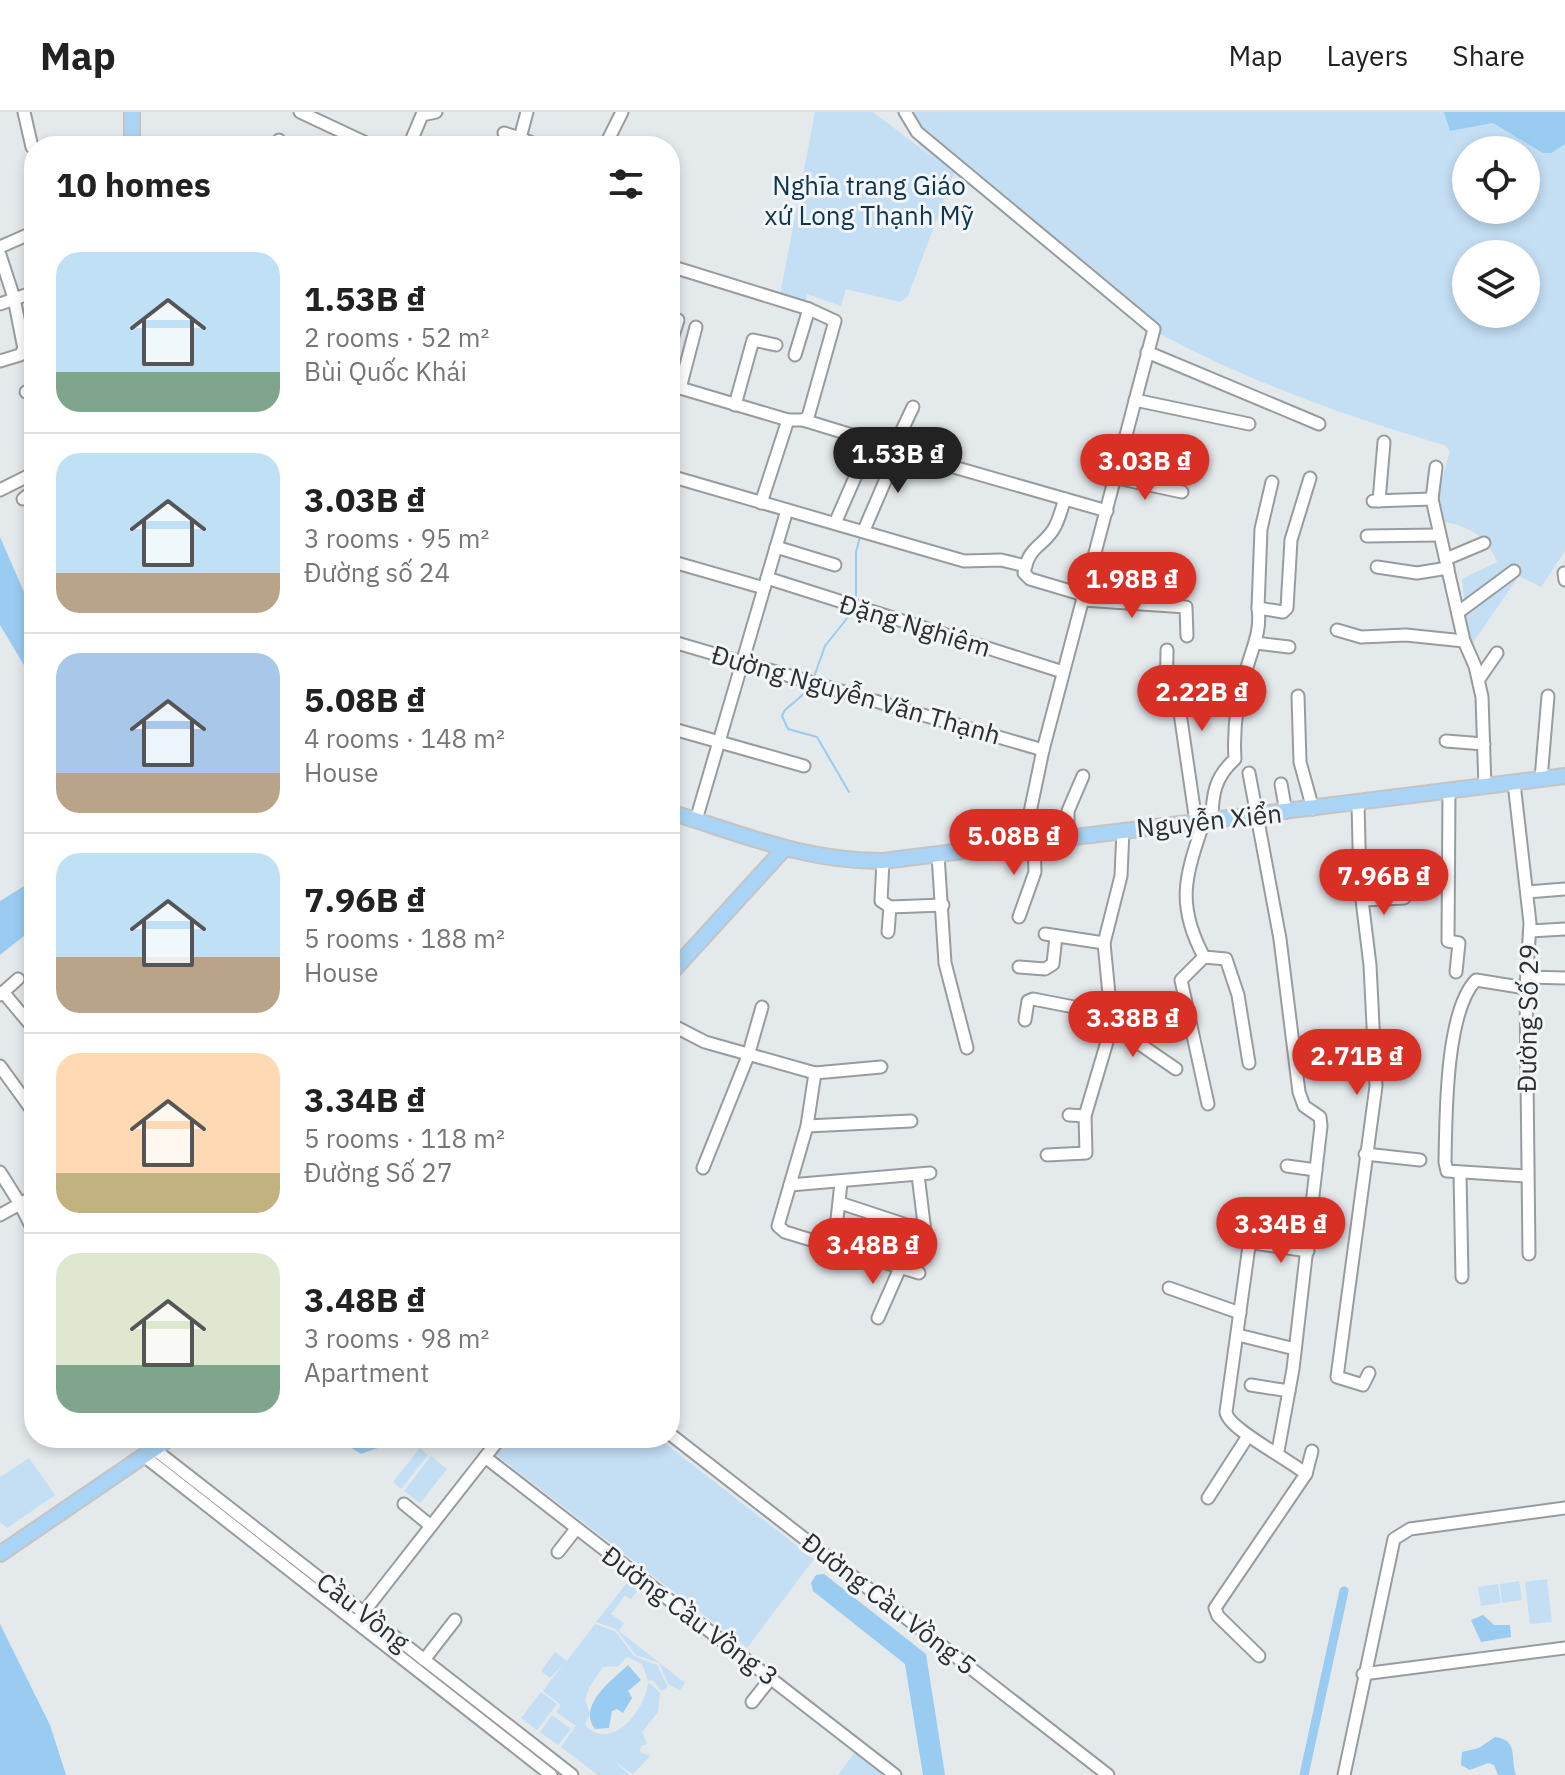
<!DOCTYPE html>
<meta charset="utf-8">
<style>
:root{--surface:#fff;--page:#f6f6f6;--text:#222;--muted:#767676;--line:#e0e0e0;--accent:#d93025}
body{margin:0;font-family:"IBM Plex Sans",sans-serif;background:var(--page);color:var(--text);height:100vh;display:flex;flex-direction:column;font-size:30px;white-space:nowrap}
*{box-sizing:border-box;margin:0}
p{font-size:26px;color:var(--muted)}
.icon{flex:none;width:44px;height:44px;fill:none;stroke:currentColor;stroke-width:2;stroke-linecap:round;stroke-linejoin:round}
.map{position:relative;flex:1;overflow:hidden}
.sheet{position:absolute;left:24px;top:24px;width:656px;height:1312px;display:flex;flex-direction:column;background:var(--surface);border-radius:32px;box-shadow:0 4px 12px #0003}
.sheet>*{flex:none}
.tools{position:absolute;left:1452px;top:24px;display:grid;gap:16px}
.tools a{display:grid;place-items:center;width:88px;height:88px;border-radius:50%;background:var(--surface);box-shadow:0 4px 12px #0003;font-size:40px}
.price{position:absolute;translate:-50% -68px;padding:0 18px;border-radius:28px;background:var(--accent);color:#fff;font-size:26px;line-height:52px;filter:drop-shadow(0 2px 4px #0008)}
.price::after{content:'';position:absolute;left:50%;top:48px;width:24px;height:18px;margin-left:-12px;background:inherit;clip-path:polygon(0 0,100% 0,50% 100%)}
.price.selected{background:#222;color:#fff}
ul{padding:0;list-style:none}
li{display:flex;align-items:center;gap:24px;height:200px;padding:0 32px}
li+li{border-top:2px solid var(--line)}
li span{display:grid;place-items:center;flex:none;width:224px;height:160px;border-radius:24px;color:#555}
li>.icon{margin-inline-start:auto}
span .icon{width:96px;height:96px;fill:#fffc;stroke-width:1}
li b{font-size:34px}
h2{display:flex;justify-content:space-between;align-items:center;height:96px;padding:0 32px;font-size:34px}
header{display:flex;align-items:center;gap:48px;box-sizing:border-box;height:112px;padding:0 40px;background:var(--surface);border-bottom:2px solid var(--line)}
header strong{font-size:38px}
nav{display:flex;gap:44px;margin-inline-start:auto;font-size:28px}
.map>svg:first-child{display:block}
.green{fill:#c4def4;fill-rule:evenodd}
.water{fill:#9acbf1}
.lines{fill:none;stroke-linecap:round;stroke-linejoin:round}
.stream{stroke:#9acbf1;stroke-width:2}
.canal{stroke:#9acbf1;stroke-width:9}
.minor-casing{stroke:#989c9f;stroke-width:15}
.major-casing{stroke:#c4c4c5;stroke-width:18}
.minor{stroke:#fff;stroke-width:11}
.major{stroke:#a9d4f5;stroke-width:14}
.labels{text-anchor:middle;stroke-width:6;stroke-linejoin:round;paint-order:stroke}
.park-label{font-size:26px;fill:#10354f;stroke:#f2f6f9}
.street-label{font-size:26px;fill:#2c2e2f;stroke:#f2f6f9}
</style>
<header>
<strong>Map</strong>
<nav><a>Map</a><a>Layers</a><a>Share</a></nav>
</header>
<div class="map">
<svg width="1565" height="1663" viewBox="0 0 1565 1663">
<rect width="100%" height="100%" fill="#e4e9ec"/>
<g class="green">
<path d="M815,0h58l62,47 -16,-14 -18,-33h664v439l-24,36 -22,-11 -47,68 -5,-10 -5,-55 35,-17c-11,-28 -29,-35 -55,-41l-5,-24 13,-46 -6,-6c-103,-30 -208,-68 -302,-121l-188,-151 -46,123 -8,6 -54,-13 -5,17 -34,-12 -2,11 -25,-10zM1466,38h60v60h-60zM1466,142h60v60h-60z"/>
<path d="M509,1326h149l156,121 -67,89 -251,-193z"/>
<path d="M420,1336l8,7 -27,34 -8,-7z"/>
<path d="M431,1344l16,13 -27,34 -16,-12z"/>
<path d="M29,1346l26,37 -48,33 -7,-6v-45z"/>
<path d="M630,1467l10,8 -9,12 -6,-4 -14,19 13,9 -5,8 66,52 -5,7 -11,-5 -10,-22 -23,-8 -20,-26 -20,-7z"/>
<path d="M1547,1467l5,43 -22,2 -5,-42z"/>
<path d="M1519,1469l3,19 -20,3 -2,-19z"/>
<path d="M1498,1472l3,19 -20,3 -3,-19z"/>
<path d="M595,1512l20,7 19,25 23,9 11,22 -7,4 -7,-10 -6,-1 -6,-16 -15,-7 -9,9 -15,1 -14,20 -4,14 5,12 -5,12c26,29 62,-17 63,-43l12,11 -2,19 -16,20 5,12 -6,2 -1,6 10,4 -17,18 -20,-14 16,15h-31l-37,-28 15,-21 -20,-14 5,-7 -18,-14 21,-28 -14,15 -9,-7 14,-19 12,9z"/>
<path d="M541,1580l16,12 -20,26 -16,-12z"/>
<path d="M552,1603l19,14 -13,16 -18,-13z"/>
<path d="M855,1640l1,1 28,22h-46z"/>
</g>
<g class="water">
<path d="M1444,0h121v32l-14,9h-8l-50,-30 -43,8z"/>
<path d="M0,425l24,55 10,13v77l-34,-57z"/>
<path d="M34,768v48l-34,27v-54z"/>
<path d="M346,1326h45l-5,7 -25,9 -11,-7z"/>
<path d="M824,1462l102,80 19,121h-22l-18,-111 -92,-73 -2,-8 5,-8z"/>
<path d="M1483,1503l11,10h16l1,12 -30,5 -10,-22z"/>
<path d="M0,1512l50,101 16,50h-66z"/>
<path d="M628,1553l13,15 -13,11 4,7 -9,15 -6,-4 -5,2 -3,17 -14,1c-18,-25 19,-50 33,-64z"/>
<path d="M1495,1625c24,3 15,21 21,38h-18l-4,-10 -6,-2 -18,7 -9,-5 1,-13 17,-4z"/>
</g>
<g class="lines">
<g class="stream">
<path d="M856,490v-50l4,-15"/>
<path d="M814,565l11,-31 27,-34"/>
<path d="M812,575l-27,23 -3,6 6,13 29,8 32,55"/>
<path d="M670,1061l6,1"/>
</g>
<path class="canal" d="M1304,1663l40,-184"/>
<defs>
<g id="minor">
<path d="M24,0l8,35"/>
<path d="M300,0l64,30"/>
<path d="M527,0l-7,26 19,8"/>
<path d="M905,0l12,20 237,197 -111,421 -19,91"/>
<path d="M504,21l16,5"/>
<path d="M279,34v-6"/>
<path d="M409,34l13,-31 14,-3"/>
<path d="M605,34l17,-34"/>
<path d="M0,135l34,-15"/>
<path d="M0,143l14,43 10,51 -4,6 -20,6"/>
<path d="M670,154l139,43 26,12 -27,96 -5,3"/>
<path d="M0,192l34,-12"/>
<path d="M670,233l8,-25"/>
<path d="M1147,240l172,72"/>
<path d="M795,243l14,-46"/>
<path d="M670,273l118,35h15l49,15 4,5 -4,11"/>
<path d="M680,276l16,-61"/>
<path d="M26,280l8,-4"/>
<path d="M1135,288l114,24"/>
<path d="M735,293l18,-65 23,5"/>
<path d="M893,337l20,-42"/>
<path d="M670,364l294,85 37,-1 25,6"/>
<path d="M1117,366l65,14"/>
<path d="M0,378l34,-17"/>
<path d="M23,387l11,-9"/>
<path d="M1065,387c-4,11 -6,22 -12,31 -12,18 -24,16 -29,43l6,6 54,16"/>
<path d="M1432,387l4,-32"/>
<path d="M1373,389l59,-2 32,142 11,25 7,31 3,90"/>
<path d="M1379,389l5,-59"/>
<path d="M761,391l27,-83"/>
<path d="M836,409l34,-78 237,68"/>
<path d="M864,418l34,-79"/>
<path d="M1367,424l71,-1"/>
<path d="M776,435l59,18"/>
<path d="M1446,447l38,-16"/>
<path d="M670,449l94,27"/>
<path d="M1377,455l40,6 31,-5"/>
<path d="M1564,461l1,7"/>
<path d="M767,466l296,94"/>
<path d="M1083,488l103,7 1,29"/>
<path d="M1258,496l3,-79 11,-47"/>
<path d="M1460,499l54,-40"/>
<path d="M1337,518l24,7 45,-2 58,6"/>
<path d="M670,529l373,109"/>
<path d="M1256,531l33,4"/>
<path d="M1167,538l-1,56 8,1 6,6 16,109"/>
<path d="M1479,567l18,-26"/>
<path d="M1298,584l2,66 13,47"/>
<path d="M1178,598l3,-24"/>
<path d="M670,616l134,38"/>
<path d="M1446,629l38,3"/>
<path d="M1249,661l31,166 19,153 5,14 16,11 1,9 -28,243 -15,82"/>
<path d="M1541,667l7,-83"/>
<path d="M1514,671l16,140 -4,65 3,266"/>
<path d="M1281,672l5,28"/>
<path d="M1449,680l-1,149 11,2 -3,29"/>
<path d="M1358,692l2,80 10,81 6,121 -39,291 26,8 6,-12"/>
<path d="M696,708l91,-310"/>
<path d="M1204,709c-18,54 -29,82 0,136l22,2 12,36 11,68"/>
<path d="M1212,709c0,-27 3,-44 23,-62 -2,-31 3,-65 13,-95 6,-20 13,-34 10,-56l25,4 4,-4 4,-68 19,-62"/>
<path d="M1068,725v-26l15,-35"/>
<path d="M938,743l7,108 22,85"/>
<path d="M883,749l-2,40 9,6"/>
<path d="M1527,780l38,-3"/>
<path d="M1362,788l42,-2"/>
<path d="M1019,805l16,-45 -1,-32"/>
<path d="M1530,819l35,-2"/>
<path d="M888,820l2,-25 53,-2"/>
<path d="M1045,822l59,9"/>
<path d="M1204,845l-23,23 27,124"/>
<path d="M1019,855l26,2 8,-5 3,-28"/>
<path d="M1528,865l37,1"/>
<path d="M1526,876l-50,-8c-31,32 -30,138 -31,182l2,9 79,5"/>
<path d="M3,880l31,37"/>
<path d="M0,883l18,-16"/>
<path d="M1025,908l3,-19 5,-2 77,15"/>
<path d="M670,912l35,18 110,31 66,-6"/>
<path d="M1112,913l64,44"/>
<path d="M0,954l34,47"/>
<path d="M815,961l-8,53 -29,100 7,6 134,41"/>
<path d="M1069,1003l16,1"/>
<path d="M807,1014l104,-5"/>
<path d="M1365,1042l55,6"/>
<path d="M1047,1043l39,-2 -1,-37 27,-91 -8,-82 17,-67 2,-46"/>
<path d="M1287,1054l29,4"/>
<path d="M703,1056l45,-112 14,-49"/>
<path d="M0,1060l20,32 14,-8"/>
<path d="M1460,1062l2,103"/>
<path d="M918,1063l9,73"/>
<path d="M790,1073l140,-12"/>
<path d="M840,1091l85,28"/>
<path d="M0,1103l20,-11 14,28"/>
<path d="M837,1107l4,-36"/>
<path d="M1169,1176l71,25"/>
<path d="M878,1206l22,-50"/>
<path d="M1238,1223l57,14"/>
<path d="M1251,1273l38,6"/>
<path d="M670,1322l438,341"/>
<path d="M154,1337l418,326"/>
<path d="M144,1344l407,319"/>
<path d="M485,1345l410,318"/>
<path d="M1306,1362l6,-23"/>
<path d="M1208,1386l40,-62"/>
<path d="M404,1392l27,22"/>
<path d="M558,1440l18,-23"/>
<path d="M359,1506l141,-180"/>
<path d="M1259,1544l-41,-40 -3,-8 91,-134c-17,-15 -78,-45 -80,-62l23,-166 5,-3 54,8"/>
<path d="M424,1548l31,-40"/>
<path d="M1363,1562l202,-26"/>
<path d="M752,1590l19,-24"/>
<path d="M1344,1663l50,-236 16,-10 155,-21"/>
</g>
<g id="major">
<path d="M132,34v-34"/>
<path d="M670,700c72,22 137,50 213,49l682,-85"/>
<path d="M670,862l114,-125"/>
<path d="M0,1442l170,-116"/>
</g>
</defs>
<use href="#minor" class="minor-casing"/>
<use href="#major" class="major-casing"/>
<use href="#minor" class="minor"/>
<use href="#major" class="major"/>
</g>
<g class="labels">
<g class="park-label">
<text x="869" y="83">Nghĩa trang Giáo<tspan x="869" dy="30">xứ Long Thạnh Mỹ</tspan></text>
</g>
<g class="street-label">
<text transform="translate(915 514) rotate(17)" y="9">Đặng Nghiêm</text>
<text transform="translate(856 583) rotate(16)" y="9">Đường Nguyễn Văn Thạnh</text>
<text transform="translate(1209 709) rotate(-6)" y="9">Nguyễn Xiển</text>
<text transform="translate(1528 906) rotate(-89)" y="9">Đường Số 29</text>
<text transform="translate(889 1492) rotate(38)" y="9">Đường Cầu Vồng 5</text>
<text transform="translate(363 1500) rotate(38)" y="9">Cầu Vồng</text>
<text transform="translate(690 1504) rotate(37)" y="9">Đường Cầu Vồng 3</text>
</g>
</g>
</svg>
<div class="tools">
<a><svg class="icon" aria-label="locate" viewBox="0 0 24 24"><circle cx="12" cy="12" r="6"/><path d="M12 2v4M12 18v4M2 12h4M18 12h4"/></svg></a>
<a><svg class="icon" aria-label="layers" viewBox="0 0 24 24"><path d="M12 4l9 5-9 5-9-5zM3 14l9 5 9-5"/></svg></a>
</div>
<b class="price selected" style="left:898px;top:383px">1.53B ₫</b>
<b class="price" style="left:1145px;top:390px">3.03B ₫</b>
<b class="price" style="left:1132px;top:508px">1.98B ₫</b>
<b class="price" style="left:1202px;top:621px">2.22B ₫</b>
<b class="price" style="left:1014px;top:765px">5.08B ₫</b>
<b class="price" style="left:1384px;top:805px">7.96B ₫</b>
<b class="price" style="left:1133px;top:947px">3.38B ₫</b>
<b class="price" style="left:1357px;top:985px">2.71B ₫</b>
<b class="price" style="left:1281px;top:1153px">3.34B ₫</b>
<b class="price" style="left:873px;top:1174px">3.48B ₫</b>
<section class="sheet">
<h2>10 homes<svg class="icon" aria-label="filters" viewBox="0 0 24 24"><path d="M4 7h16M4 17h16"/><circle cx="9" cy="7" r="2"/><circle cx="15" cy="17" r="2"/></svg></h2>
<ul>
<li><span style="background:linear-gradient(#bfe0f5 75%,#7fa58c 0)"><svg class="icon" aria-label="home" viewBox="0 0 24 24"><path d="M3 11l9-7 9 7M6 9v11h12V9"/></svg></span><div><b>1.53B ₫</b><p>2 rooms · 52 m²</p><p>Bùi Quốc Khái</p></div></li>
<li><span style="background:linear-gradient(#bfe0f5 75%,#b9a48a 0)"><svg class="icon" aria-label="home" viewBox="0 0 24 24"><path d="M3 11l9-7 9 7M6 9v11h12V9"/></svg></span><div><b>3.03B ₫</b><p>3 rooms · 95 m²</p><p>Đường số 24</p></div></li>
<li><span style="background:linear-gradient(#a9c7e8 75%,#b9a48a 0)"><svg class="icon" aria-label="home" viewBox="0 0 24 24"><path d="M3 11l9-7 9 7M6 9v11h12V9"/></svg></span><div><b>5.08B ₫</b><p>4 rooms · 148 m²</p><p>House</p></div></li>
<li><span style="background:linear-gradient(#bfe0f5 65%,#b9a48a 0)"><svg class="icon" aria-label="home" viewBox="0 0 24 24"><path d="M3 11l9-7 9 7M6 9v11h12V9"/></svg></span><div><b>7.96B ₫</b><p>5 rooms · 188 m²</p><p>House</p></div></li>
<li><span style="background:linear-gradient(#ffd9b3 75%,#c2b280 0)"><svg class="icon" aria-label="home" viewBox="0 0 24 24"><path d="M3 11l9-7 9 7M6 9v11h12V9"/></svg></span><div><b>3.34B ₫</b><p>5 rooms · 118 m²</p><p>Đường Số 27</p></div></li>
<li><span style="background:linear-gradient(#dfe7d0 70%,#7fa58c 0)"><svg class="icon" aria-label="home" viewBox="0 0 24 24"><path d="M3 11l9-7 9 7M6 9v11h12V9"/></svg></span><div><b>3.48B ₫</b><p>3 rooms · 98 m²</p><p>Apartment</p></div></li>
</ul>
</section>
</div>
